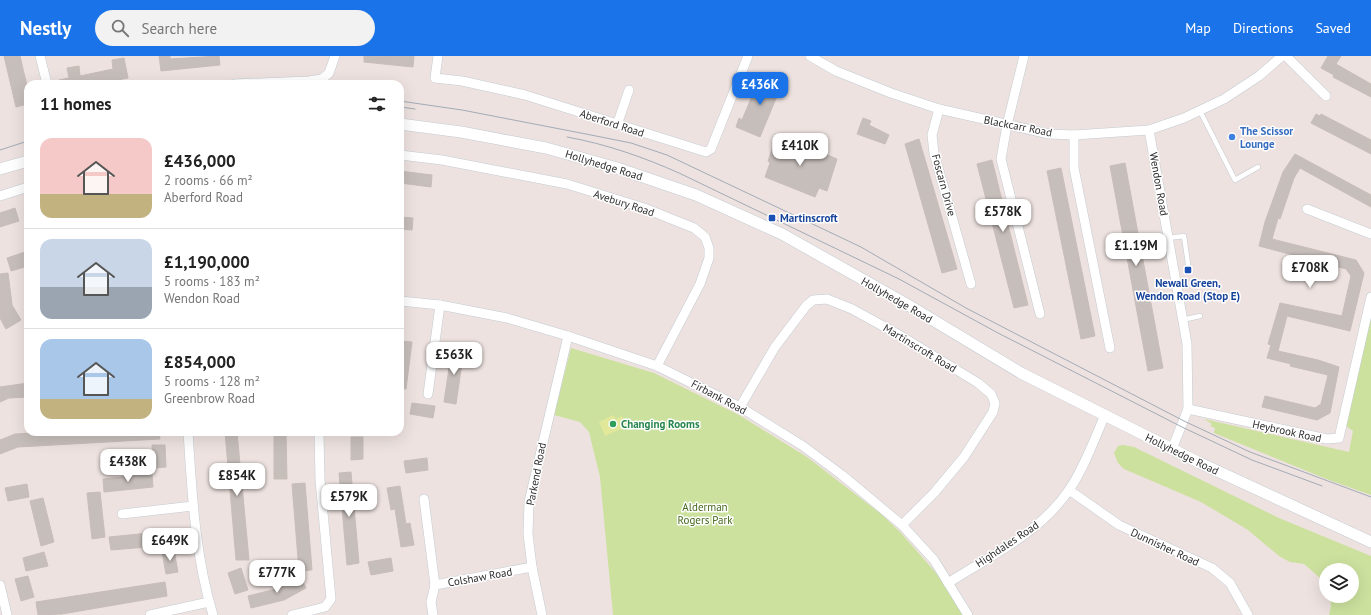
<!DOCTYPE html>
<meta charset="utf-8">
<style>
:root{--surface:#fff;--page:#f2f2f2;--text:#222;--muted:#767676;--line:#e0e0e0;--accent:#1a73e8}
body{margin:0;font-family:"PT Sans",sans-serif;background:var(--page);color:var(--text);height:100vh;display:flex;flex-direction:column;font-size:15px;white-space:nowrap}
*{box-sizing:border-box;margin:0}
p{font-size:13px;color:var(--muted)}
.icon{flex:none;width:22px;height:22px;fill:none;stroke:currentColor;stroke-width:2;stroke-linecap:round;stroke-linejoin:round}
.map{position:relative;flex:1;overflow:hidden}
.sheet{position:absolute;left:24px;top:24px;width:380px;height:356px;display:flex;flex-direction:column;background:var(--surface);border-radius:12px;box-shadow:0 4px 16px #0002}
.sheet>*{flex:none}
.buttons{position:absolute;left:1319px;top:507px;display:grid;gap:8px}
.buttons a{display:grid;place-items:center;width:40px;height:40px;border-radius:50%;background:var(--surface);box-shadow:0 4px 16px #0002;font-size:20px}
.price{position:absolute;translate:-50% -34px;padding:0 9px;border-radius:8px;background:#fff;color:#222;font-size:13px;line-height:26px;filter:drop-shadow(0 1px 2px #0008)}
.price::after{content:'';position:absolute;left:50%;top:24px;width:12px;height:9px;margin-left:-6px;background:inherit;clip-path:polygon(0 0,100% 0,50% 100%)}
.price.current{background:var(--accent);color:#fff}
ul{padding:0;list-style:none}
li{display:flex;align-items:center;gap:12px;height:100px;padding:0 16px}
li+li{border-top:1px solid var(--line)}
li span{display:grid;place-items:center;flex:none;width:112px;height:80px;border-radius:12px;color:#555}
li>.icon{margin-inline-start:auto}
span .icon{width:48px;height:48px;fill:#fffc;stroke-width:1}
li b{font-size:17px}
h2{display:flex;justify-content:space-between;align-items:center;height:48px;padding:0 16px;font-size:17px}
header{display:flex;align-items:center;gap:24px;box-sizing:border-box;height:56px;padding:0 20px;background:var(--accent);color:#fff}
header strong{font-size:19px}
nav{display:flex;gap:22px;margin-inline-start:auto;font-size:14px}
.search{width:280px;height:36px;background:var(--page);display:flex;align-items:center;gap:10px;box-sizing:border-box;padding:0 14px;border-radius:22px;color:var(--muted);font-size:15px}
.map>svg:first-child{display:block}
.green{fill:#cce19e}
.pitch{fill:#e2e89a}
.building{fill:#c6beba;stroke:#c9bdb9}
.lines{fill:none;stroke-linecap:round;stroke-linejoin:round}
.service-casing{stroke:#c3cbd2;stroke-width:5.5}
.minor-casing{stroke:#c3cbd2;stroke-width:10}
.tertiary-casing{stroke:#c3cbd2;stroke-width:12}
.service{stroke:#fff;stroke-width:4.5}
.minor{stroke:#fff;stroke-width:9}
.tertiary{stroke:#fff;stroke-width:11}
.tram{stroke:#a2abb6;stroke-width:1}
.shop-dot{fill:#3f7fe0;stroke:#fff;stroke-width:1.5}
.transit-dot{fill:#1a4fb4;stroke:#fff;stroke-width:1.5}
.leisure-dot{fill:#2e9e5b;stroke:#fff;stroke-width:1.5}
.labels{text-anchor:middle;stroke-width:3;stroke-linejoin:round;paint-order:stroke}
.street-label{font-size:11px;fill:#2c2c2c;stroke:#fff}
.shop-label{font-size:11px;font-weight:bold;fill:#366cbe;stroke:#fff;text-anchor:start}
.transit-label{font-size:11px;font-weight:bold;fill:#164399;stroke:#fff;text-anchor:start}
.leisure-label{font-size:11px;font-weight:bold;fill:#27864d;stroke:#fff;text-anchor:start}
.park-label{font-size:11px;fill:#46681d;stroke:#fff}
</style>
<header>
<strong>Nestly</strong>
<div class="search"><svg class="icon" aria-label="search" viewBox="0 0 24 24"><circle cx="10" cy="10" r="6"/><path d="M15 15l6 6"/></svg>Search here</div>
<nav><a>Map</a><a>Directions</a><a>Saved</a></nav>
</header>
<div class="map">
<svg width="1371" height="559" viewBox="0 0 1371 559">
<rect width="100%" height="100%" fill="#ede2df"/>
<g class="green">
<path d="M1371,241v198l-42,-15 -115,-47 1,-5 -5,-2 2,-2 -8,-5 145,33 4,-21 -7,-5z"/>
<path d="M571,292l83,25 85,42 68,42 74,57 20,19 42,48 24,34h-354l-13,-138 -11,-45 -9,-10 -26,-7z"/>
<path d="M1123,389l11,2 145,71 92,38v59h-42l2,-9 -1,-10h22v-26h-26v13l-22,-19 -14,-2 -11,-6 -31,-26 -47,-28 -77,-33 -6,-6 -4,-10 4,-7z"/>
</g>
<path class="pitch" d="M613,359l3,4 6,-3 5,10 -22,10 -6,-14z"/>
<g class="building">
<path d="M4,0h16l8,34v14l-12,3z"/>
<path d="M159,0h11v3l49,-3 1,9 -59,6z"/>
<path d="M364,0h50l-1,11 -49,-5z"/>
<path d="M1328,0h13l-5,8 35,20v13l-38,-20 1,-2 -13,-7z"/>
<path d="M124,2l4,20 -31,6h-38v-4l10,-2 -2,-10 12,-2 1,10 33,-7 -1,-9z"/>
<path d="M758,18l24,10 -22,53 -24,-10 3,-9 3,2 16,-38 -3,-1z"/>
<path d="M1316,58l4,2 1,-2 50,26v14l-60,-31z"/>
<path d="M863,62l8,3 -2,4 20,10 -4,9 -28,-10z"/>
<path d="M786,78l14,6 -1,3 38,16 -10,32 -8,-3 -4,9 -50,-20 5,-14 -2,-2 5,-14 3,2 5,-12 2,1z"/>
<path d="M919,83l38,130 -15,4 -37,-129z"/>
<path d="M1295,98l76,41v12l-71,-39 -6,10 -14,41 -2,-1 -6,21 84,21 8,13 -14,58 -63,-15 -9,35 40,9 21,7 -9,46 -13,7 -55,-13 3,-11 50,12 6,-4 7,-29 -38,-9 1,-2 -24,-6 4,-13 -3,-1 12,-41 62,13 9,-40 -5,-7 -87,-23 6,-24 18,-50z"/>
<path d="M992,104l36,145 -14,3 -37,-144z"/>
<path d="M1125,107l38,205 -15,3 -38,-205z"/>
<path d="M1061,112l34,168 -14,3 -34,-168z"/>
<path d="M400,115l32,4 -1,12 -31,-4z"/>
<path d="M15,152l4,13 -19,6v-14z"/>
<path d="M400,161l13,1 -1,12 -12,-1z"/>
<path d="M28,195v15l-17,5 -4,-13z"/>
<path d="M8,217l4,32 9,15 -15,9 -6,-11v-44z"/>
<path d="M400,285l12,1 -6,47 -6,-1z"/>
<path d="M452,292l12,1 -8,55 -12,-2z"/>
<path d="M28,327v14l-19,1 -9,4v-15z"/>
<path d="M412,347l23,3 -2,12 -23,-4z"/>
<path d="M52,376h107l1,7 -142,8 -18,7v-14l15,-6z"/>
<path d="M225,376h12l12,128h-13z"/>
<path d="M274,376h12l1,47h-13z"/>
<path d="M351,381h12v22l-12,1z"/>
<path d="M152,389h13l1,22 -13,1z"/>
<path d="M427,402l1,12 -22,3 -2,-12z"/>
<path d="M351,416l8,91 -12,2 -8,-92z"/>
<path d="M152,418l1,13 -49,5 -1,-13z"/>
<path d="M305,427l7,87 -13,1 -7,-87z"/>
<path d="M27,428l2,13 -21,4 -3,-13z"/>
<path d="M400,430l6,38 4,-1 4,22 -13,2 -6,-38 -4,1 -4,-22z"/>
<path d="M100,436l5,45 -13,2 -5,-46z"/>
<path d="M43,442l11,44 -13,4 -11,-45z"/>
<path d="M159,476l1,14 -49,4 -2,-13z"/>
<path d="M174,494l4,22 -12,2 -4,-22z"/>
<path d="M44,496l4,14 -22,5 -3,-13z"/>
<path d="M391,502l2,13 -22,4 -3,-13z"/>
<path d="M241,512l7,22 -13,4 -7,-21z"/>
<path d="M28,520l6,21 -13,4 -6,-22z"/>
<path d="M300,521l6,11 -22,12 -33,8 -3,-12 32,-8z"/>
<path d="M165,526l2,14 -105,18 -24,1 -2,-13z"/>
</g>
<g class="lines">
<defs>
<g id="service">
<path d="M1200,55l35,69 23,-13"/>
<path d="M1168,182l16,-2 4,28"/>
<path d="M1182,264l18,-4"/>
</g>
<g id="minor">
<path d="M40,0l7,28"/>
<path d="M438,0l-3,22 27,3 63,14 181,57 5,-3 37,-93"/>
<path d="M810,0l26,15 55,22 48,16 110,25 25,1 75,-5 35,-12 40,-19 35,-23 23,-20"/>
<path d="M1024,0l-17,69 -6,34 39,155"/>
<path d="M1286,0l40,40"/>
<path d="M234,28l75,-3 13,-2 7,-6 6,-17"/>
<path d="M939,53l-7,26 2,18 37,131"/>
<path d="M617,69l12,-35"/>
<path d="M1149,74l38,214 1,65 -16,40"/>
<path d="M1074,79v33l36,180"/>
<path d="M400,99l42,5 125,24 77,24 50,20 11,9 4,11v10l-9,26 -43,82"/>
<path d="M0,140l28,-9"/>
<path d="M1307,153l64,25"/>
<path d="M400,245l40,4 67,13 61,18 89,30 83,41 63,39 39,29 60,50 32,35 34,55"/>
<path d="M428,338l12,-89"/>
<path d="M740,351l35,-60 31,-41 7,-6 14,-1 25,10 49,27 77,47 13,11 4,9 -2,9 -29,45 -30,36 -32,32"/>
<path d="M1188,353l139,30 12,-1 32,-141"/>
<path d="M188,376c4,61 7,124 25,183"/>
<path d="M1069,434l50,35 93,43 18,15 18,32"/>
<path d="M424,443l11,86"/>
<path d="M122,458l71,-8"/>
<path d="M948,527c42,-27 92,-50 121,-93 15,-22 25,-50 36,-75"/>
<path d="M0,529l7,30"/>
<path d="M150,559l59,-13"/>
<path d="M292,559l33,-8 6,-8 -11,-119 -1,-48"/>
<path d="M433,559l-2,-13 4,-17 97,-18"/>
<path d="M542,559l-10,-48 -4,-33 1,-32 39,-166"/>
</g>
<g id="tertiary">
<path d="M400,68l61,8 85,16 71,20 79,27 86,39 126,71 113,68 179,90 171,79"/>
<path d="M0,113l28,-8"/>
</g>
</defs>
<use href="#service" class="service-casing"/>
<use href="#minor" class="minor-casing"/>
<use href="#tertiary" class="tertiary-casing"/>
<use href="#service" class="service"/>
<use href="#minor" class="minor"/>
<use href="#tertiary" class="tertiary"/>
<g class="tram">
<path d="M400,45l62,9 129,25 40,8 36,12 194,92 105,61 218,113 66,31 121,45"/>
<path d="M400,51l15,2"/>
<path d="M567,81c39,7 76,20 112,36l220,106 99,54 184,94 70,33 70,26"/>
<path d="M0,94l28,-9"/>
</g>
</g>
<circle class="shop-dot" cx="1232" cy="81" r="4"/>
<g class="transit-dot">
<rect x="768" y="158" width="8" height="8" rx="2"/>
<rect x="1184" y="210" width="8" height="8" rx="2"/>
</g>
<circle class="leisure-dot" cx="613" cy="368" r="4"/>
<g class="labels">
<g class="street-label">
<text transform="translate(612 67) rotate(18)" y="4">Aberford Road</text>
<text transform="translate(1018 70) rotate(11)" y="4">Blackcarr Road</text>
<text transform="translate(604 109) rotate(17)" y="4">Hollyhedge Road</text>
<text transform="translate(1159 128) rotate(80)" y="4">Wendon Road</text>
<text transform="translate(944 129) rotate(75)" y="4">Foscarn Drive</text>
<text transform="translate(624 147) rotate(18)" y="4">Avebury Road</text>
<text transform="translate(897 244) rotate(30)" y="4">Hollyhedge Road</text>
<text transform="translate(920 292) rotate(31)" y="4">Martinscroft Road</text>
<text transform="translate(719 341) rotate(28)" y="4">Firbank Road</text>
<text transform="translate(1287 375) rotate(12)" y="4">Heybrook Road</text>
<text transform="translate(1182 398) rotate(26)" y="4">Hollyhedge Road</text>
<text transform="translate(536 418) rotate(-79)" y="4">Parkend Road</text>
<text transform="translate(1007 488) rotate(-34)" y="4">Highdales Road</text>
<text transform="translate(1165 491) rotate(25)" y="4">Dunnisher Road</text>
<text transform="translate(480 521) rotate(-10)" y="4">Colshaw Road</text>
</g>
<g class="shop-label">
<text x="1240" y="79">The Scissor<tspan x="1240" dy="13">Lounge</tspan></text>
</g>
<g class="transit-label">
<text x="780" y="166">Martinscroft</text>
<text x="1188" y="231" text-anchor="middle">Newall Green,<tspan x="1188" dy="13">Wendon Road (Stop E)</tspan></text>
</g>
<g class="leisure-label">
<text x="621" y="372">Changing Rooms</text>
</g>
<g class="park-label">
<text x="705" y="455">Alderman<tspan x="705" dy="13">Rogers Park</tspan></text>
</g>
</g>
</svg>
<div class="buttons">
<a><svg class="icon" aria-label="layers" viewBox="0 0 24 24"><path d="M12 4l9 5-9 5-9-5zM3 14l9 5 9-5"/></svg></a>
</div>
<b class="price current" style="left:760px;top:50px">£436K</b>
<b class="price" style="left:800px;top:111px">£410K</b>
<b class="price" style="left:1003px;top:177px">£578K</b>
<b class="price" style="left:1136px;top:211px">£1.19M</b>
<b class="price" style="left:1310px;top:233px">£708K</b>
<b class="price" style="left:454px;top:320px">£563K</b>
<b class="price" style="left:128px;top:427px">£438K</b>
<b class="price" style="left:237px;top:441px">£854K</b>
<b class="price" style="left:349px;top:462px">£579K</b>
<b class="price" style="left:170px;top:506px">£649K</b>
<b class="price" style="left:277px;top:538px">£777K</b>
<section class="sheet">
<h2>11 homes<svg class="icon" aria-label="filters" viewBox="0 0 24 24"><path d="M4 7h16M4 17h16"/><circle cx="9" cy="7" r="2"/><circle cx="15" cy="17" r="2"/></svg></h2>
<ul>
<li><span style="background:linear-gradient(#f6c9c9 70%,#c2b280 0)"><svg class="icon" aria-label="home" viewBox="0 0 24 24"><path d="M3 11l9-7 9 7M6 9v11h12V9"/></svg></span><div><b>£436,000</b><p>2 rooms · 66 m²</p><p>Aberford Road</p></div></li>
<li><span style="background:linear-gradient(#c9d6e8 60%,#9aa5b1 0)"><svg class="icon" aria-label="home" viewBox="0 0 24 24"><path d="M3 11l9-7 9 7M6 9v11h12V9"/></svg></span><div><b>£1,190,000</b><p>5 rooms · 183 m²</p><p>Wendon Road</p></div></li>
<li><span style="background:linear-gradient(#a9c7e8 75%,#c2b280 0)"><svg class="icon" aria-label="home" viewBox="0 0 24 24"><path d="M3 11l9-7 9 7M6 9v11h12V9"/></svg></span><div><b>£854,000</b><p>5 rooms · 128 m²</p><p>Greenbrow Road</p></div></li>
</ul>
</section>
</div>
